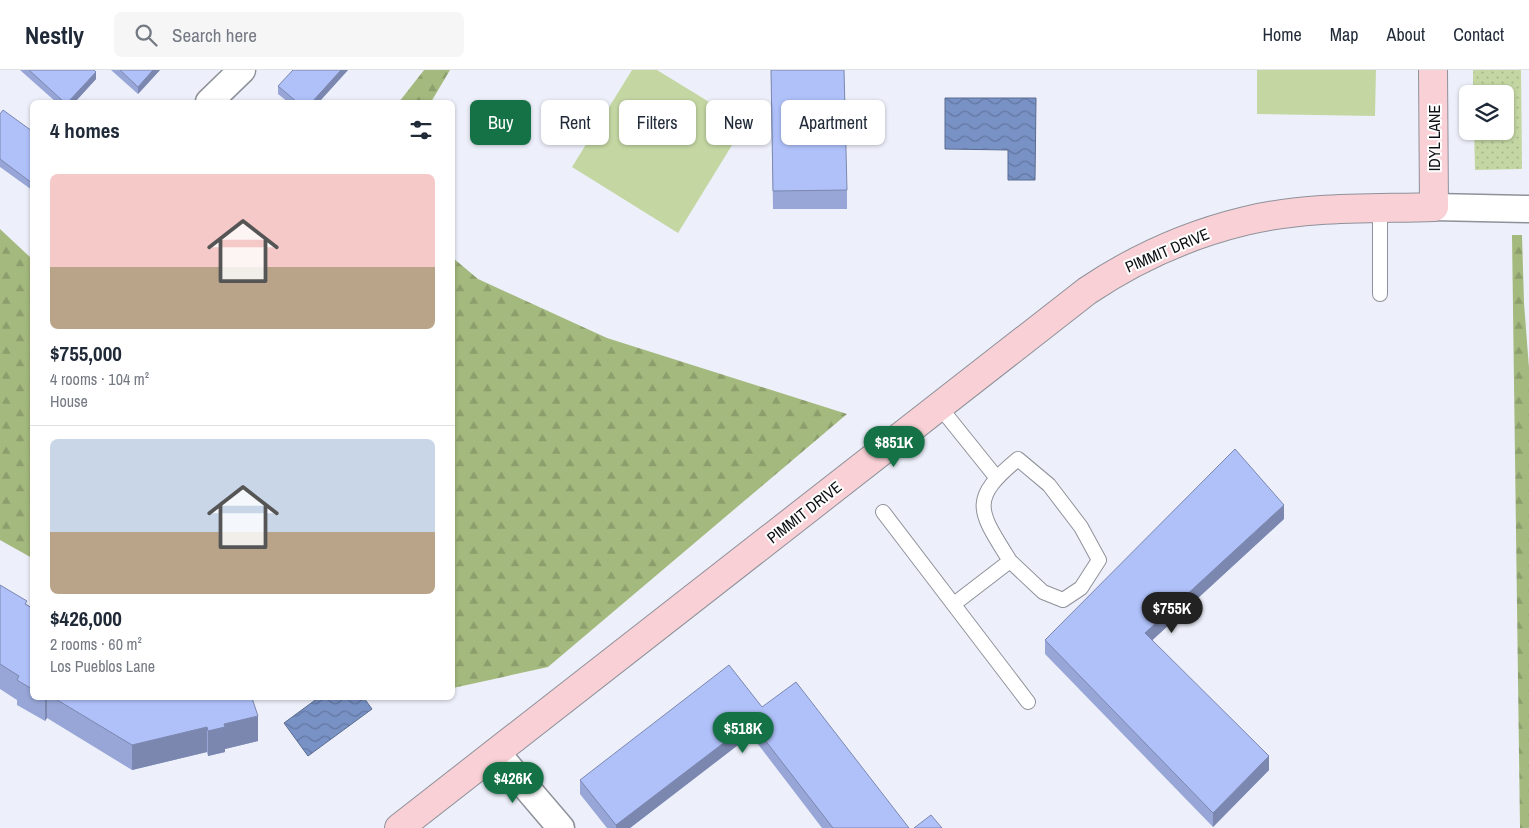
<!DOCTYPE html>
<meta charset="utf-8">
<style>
:root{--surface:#fff;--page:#f6f6f7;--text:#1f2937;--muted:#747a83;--line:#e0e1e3;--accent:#157146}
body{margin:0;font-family:"Archivo Narrow",sans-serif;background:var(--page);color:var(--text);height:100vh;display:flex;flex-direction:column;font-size:19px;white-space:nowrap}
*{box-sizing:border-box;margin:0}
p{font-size:16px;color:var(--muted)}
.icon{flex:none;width:28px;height:28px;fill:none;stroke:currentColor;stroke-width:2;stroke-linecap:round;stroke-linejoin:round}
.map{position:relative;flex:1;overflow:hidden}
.details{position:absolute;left:30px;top:30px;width:425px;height:600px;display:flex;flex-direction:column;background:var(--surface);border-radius:8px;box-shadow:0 1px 4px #0004}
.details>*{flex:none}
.top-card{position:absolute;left:470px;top:30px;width:475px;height:45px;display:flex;gap:10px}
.controls{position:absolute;left:1459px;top:15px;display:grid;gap:10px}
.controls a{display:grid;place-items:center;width:55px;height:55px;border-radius:8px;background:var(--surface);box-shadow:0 1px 4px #0004;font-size:25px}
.price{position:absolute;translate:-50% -42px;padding:0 11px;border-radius:18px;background:var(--accent);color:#fff;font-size:16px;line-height:32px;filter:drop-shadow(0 1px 2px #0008)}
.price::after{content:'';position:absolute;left:50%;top:30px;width:15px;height:11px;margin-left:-8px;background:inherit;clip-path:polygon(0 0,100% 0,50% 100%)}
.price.on{background:#222;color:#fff}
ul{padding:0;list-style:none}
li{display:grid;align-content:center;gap:10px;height:265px;padding:0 20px}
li+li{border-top:1px solid var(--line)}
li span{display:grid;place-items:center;height:155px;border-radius:8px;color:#555}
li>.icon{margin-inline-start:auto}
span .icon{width:90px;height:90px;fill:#fffc;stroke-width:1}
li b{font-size:21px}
h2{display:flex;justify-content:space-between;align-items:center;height:60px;padding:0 20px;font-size:21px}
.chip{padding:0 18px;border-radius:8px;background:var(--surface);box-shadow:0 1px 4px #0004;font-size:18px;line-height:45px}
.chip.on{background:var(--accent);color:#fff}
header{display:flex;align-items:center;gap:30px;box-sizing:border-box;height:70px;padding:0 25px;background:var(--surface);border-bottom:1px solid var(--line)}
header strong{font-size:24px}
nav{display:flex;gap:28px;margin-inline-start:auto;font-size:18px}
.search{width:350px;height:45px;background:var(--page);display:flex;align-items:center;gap:12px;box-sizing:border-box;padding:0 18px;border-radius:8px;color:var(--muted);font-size:19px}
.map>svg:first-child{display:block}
.grass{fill:url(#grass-dots)}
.forest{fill:url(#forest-firs)}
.park{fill:#c4d7a3}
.water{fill:url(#water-waves);stroke:#596b90}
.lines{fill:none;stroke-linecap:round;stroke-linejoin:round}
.lane-casing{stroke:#8f919a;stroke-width:16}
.street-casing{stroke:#8f919a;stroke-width:29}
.secondary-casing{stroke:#8f919a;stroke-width:30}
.lane{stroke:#fff;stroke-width:14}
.street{stroke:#fff;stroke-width:26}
.secondary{stroke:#f8d0d5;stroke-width:28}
.wall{fill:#97a6d7}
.shaded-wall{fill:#7b87af}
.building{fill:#b0c1fa;stroke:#7b87af}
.labels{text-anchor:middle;stroke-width:4;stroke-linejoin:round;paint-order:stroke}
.street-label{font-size:16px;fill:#0f1013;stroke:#fefefe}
</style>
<header>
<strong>Nestly</strong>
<div class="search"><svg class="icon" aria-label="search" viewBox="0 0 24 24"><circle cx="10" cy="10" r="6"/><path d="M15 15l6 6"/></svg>Search here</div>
<nav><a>Home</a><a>Map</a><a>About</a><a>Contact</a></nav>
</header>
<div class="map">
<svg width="1529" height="758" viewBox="0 0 1529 758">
<defs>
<pattern id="grass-dots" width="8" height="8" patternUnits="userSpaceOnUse" patternTransform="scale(1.25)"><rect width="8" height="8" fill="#c4d7a3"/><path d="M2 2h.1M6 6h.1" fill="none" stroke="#a7b88b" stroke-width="1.8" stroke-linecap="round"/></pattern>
<pattern id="forest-firs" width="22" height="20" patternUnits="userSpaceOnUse" patternTransform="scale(1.25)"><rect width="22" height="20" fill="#a4b97e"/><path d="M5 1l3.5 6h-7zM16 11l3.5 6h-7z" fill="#8c9e6c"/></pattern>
<pattern id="water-waves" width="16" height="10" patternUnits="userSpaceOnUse" patternTransform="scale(1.25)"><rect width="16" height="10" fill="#7992c6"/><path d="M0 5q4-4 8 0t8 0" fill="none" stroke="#6276a0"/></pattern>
</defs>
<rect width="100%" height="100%" fill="#edf0fa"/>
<path class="grass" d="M1473,0h48l1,99 -47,1 -1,-39h31v-37h-32z"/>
<g class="forest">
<path d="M424,0h26l-19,32h-32z"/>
<path d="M0,159l32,30v299l-32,-18z"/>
<path d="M1512,165h10l2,68 5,65v460h-9z"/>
<path d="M453,188l25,21 129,59 240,76 -299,253 -95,21z"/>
</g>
<g class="park">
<path d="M632,0h25l88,54 -67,109 -106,-66z"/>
<path d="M1257,0h119l-1,46 -118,-2z"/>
</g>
<g class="water">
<path d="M945,28h91l-1,82h-27v-30l-63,-1z"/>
<path d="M318,628h46l8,11 -64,47 -24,-33z"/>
</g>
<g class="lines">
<defs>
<g id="lane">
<path d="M1380,138v86"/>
<path d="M939,336l57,71"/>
<path d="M883,442l145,190"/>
<path d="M954,534l56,-43c-31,-50 -42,-61 8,-102l31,26 32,42 18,33 -18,28 -18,12 -20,-8 -33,-31"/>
</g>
<g id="street">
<path d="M209,32l33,-32"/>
<path d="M1434,137l95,2"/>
<path d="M496,682l65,76"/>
</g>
<path id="secondary" d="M399,758l688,-537c49,-33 100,-56 158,-70 61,-15 127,-12 189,-14l-1,-137"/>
</defs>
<use href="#lane" class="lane-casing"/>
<use href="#street" class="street-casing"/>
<use href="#secondary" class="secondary-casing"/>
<use href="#lane" class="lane"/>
<use href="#street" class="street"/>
<use href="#secondary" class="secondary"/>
</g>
<g class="wall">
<path d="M20,0h74l2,9 -21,23h-19z"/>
<path d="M111,0h49l-22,24z"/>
<path d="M348,0l-29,32h-31l-10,-8v-8z"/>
<path d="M771,0l76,120v19h-74z"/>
<path d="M0,44l32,17v59l-32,-23z"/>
<path d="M1284,449l-132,121 117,130 -56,57 -168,-173v-14z"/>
<path d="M0,515l32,23v90h220l6,43 -33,8v3l-17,4 -1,-4 -75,18 -85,-52 -2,3 -28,-16v-5l-17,-11z"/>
<path d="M762,637l147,121h-87l-71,-93 -121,93h-23l-27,-34v-14z"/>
</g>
<g class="shaded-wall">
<path d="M153,0h7l-22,24v-7z"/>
<path d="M341,0h7l-29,32h-7z"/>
<path d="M96,2v7l-21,23h-7z"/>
<path d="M1284,435v14l-139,128v-14z"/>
<path d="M45,628h2v20l-2,3z"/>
<path d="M258,646v25l-33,8v3l-17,4v-25l16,-7z"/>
<path d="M751,652v13l-121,93h-14v-3z"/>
<path d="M207,657v25l-75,18v-25z"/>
<path d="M1269,686v14l-56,57v-14z"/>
</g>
<g class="building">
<path d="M29,0h65l2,2 -28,30h-4z"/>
<path d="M120,0h33l-15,17z"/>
<path d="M293,0h48l-29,32h-15l-19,-16z"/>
<path d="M771,0h73l3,120 -74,1z"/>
<path d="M3,40l29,21v52l-32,-24v-45z"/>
<path d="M1235,379l49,56 -139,128 124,123 -56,57 -168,-173z"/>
<path d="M0,515l27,16 -2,3 7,4v81l-15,-9 2,-4 -19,-12z"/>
<path d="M729,595l33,42 34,-25 113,146h-76l-82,-106 -135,103 -36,-45z"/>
<path d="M54,628h198l6,18 -34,8 1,3 -17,4 -1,-4 -75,18z"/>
<path d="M931,745l11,13h-28z"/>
</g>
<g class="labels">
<g class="street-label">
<text transform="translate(1434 68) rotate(-90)" y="6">IDYL LANE</text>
<text transform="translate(1167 180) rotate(-23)" y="6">PIMMIT DRIVE</text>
<text transform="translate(804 442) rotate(-38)" y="6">PIMMIT DRIVE</text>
</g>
</g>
</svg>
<div class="controls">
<a><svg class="icon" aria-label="layers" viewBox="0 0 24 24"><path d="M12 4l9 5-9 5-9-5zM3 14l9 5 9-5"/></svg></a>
</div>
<b class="price" style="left:894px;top:398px">$851K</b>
<b class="price on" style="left:1172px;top:564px">$755K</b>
<b class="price" style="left:743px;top:684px">$518K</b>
<b class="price" style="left:513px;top:734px">$426K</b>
<div class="top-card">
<a class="chip on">Buy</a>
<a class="chip">Rent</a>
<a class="chip">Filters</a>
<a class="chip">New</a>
<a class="chip">Apartment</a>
</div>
<section class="details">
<h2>4 homes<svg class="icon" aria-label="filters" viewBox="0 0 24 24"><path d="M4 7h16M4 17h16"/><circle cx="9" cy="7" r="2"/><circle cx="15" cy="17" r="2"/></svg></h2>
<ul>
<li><span style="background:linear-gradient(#f6c9c9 60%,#b9a48a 0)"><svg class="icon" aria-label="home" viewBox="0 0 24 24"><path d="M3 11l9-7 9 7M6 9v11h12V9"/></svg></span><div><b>$755,000</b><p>4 rooms · 104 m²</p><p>House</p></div></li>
<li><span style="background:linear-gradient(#c9d6e8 60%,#b9a48a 0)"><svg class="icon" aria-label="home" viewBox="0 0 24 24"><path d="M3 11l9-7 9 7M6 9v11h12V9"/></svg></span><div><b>$426,000</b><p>2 rooms · 60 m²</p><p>Los Pueblos Lane</p></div></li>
</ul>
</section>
</div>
